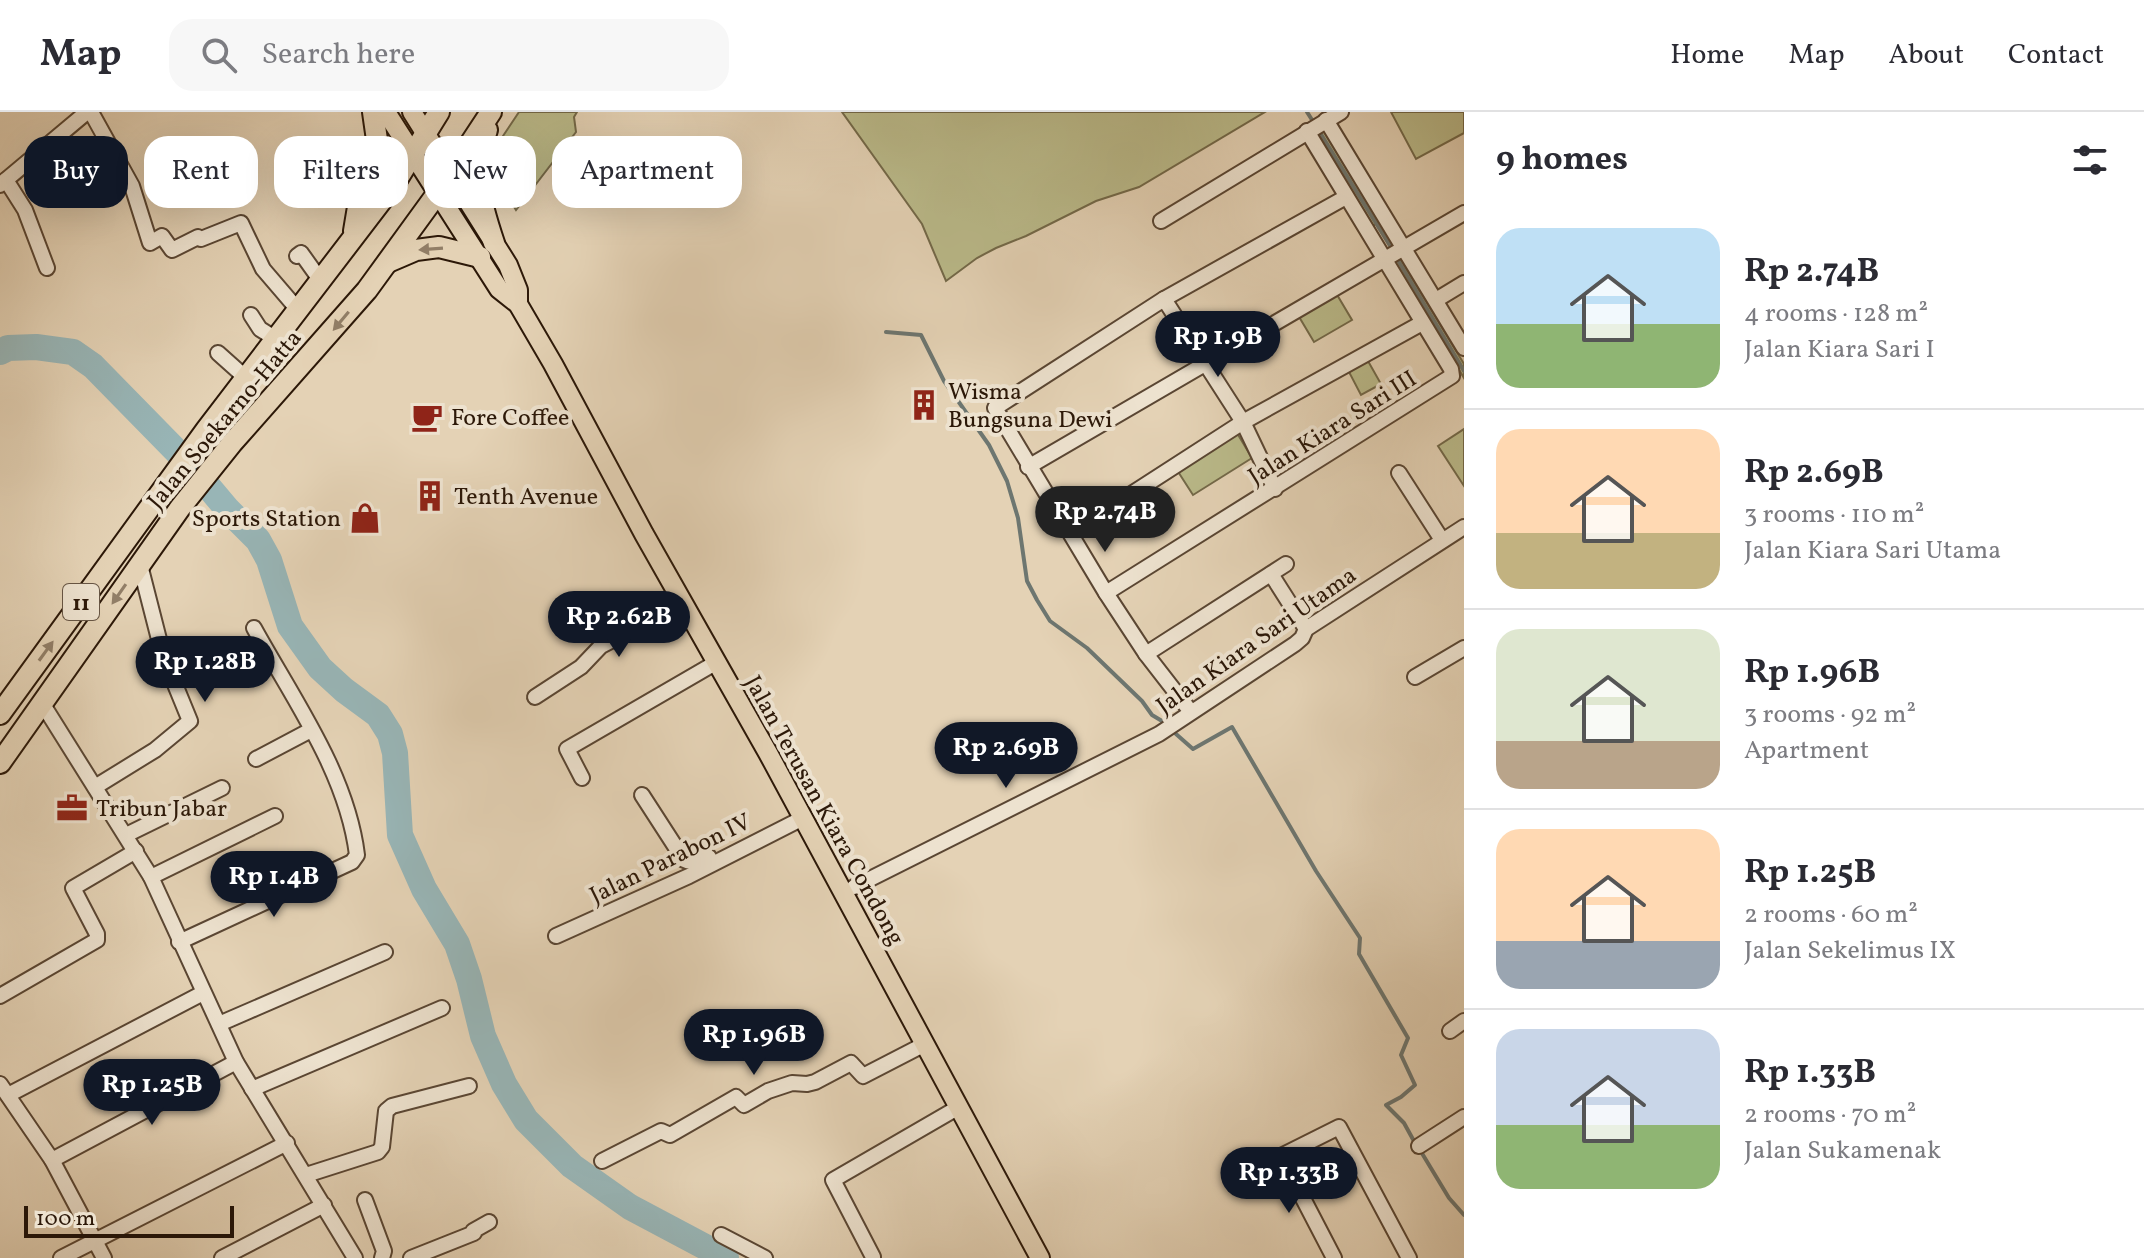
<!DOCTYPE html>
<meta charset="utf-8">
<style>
:root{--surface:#fff;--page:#f7f7f7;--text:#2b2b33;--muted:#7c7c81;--line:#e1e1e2;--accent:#111827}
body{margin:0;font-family:Vollkorn,serif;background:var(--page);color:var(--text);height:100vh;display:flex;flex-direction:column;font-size:30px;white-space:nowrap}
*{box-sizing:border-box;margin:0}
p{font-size:26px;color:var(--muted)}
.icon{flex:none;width:44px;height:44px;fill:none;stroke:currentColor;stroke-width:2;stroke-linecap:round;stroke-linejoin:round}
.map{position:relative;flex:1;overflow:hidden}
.drawer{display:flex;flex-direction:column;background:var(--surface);width:680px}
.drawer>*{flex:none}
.guide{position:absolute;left:24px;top:24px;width:760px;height:72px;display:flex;gap:16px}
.scale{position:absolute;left:24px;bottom:20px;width:210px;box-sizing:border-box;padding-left:8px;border:4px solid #2c1808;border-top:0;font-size:22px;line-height:28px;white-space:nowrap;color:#2c1808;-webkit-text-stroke:6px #ede2cf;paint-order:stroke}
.price{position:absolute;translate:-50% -68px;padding:0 18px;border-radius:28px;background:var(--accent);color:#fff;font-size:26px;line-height:52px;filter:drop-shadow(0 2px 4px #0008)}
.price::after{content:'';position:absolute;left:50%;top:48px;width:24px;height:18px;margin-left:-12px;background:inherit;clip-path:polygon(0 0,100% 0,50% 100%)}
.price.current{background:#222;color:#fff}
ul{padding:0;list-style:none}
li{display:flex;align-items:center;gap:24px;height:200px;padding:0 32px}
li+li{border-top:2px solid var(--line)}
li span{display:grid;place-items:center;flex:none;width:224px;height:160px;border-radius:24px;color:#555}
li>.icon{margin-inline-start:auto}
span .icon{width:96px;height:96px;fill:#fffc;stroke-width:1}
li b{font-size:34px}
h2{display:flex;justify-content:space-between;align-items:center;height:96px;padding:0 32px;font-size:34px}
.pill{padding:0 28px;border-radius:24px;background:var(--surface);box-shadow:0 8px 32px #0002;font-size:28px;line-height:72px}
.pill.current{background:var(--accent);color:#fff}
header{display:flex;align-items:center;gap:48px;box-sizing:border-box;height:112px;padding:0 40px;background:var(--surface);border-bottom:2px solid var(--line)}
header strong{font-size:38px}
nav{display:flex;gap:44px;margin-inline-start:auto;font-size:28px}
.search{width:560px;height:72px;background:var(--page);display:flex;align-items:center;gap:20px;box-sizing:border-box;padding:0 28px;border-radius:24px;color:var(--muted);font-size:30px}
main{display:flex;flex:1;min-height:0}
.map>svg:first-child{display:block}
.green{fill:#baba8a;stroke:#736949;stroke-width:2}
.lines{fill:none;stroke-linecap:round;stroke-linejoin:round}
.stream{stroke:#6d7670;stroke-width:4}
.river{stroke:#98b5b6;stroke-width:26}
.minor-casing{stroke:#5a4633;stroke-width:18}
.major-casing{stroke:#2c1808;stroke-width:22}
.highway-casing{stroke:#2c1808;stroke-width:24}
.minor{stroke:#ede2cf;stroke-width:14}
.major{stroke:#e4d2b5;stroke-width:18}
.highway{stroke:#e4d2b5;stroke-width:20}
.oneway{fill:#917e67}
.labels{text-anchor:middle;stroke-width:8;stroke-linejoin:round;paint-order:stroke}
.shield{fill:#ede2cf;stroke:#654;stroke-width:2}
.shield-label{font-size:22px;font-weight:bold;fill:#2c1808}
.poi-label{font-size:24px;fill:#2c1808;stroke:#ede2cf;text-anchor:start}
.street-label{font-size:24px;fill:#2c1808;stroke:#ede2cf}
</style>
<header>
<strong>Map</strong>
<div class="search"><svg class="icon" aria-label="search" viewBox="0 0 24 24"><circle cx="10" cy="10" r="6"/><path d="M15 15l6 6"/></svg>Search here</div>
<nav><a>Home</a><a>Map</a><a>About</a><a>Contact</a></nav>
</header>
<main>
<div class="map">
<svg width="1464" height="1146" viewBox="0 0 1464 1146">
<rect width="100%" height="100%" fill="#e4d2b5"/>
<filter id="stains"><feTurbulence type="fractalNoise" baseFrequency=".0025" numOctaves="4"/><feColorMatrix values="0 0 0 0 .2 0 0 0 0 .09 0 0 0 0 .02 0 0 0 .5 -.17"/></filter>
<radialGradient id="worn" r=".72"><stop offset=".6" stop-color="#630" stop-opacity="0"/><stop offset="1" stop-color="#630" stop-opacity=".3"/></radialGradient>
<g class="green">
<path d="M519,0h58l-3,5 2,15 -60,78 -12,-19 -1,-55z"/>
<path d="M842,0h423l-126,75 -43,14 -70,35 -30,12 -19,10 -31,23 -24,-57z"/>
<path d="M1391,0h73v21l-48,26z"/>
<path d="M1331,15l54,91 -17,11 -57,-92z"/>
<path d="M1399,145l65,107v14l-71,-117z"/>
<path d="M1336,181l16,27 -38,22 -16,-27z"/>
<path d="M1368,249l13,23 -20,11 -12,-23z"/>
<path d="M1464,317v57l-26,-40z"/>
<path d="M1237,321l15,25 -59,37 -16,-25z"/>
</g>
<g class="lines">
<g class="stream">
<path d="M1307,0l7,11"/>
<path d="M1319,19l73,118"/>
<path d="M1396,145l68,114"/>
<path d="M886,220l35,3 23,46 45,64 18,36 11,37 9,63 10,19 13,21 37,27 55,53 10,14 10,6"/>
<path d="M1176,622l17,15 39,-22 84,144 44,67 -1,16 49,84 -7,17 14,30 -14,12 -15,8 18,18 11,20"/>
<path d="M1420,1038l29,48 15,17"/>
</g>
<path class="river" d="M0,240l8,-4 28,-1 37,5 20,14 98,100 37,44 30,30 11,20 21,66 30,42 24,22 34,25 12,19 5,19 5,82 24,54 33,55 12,35 14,57 21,48 22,36 46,46 58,41 96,51"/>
<defs>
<g id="minor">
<path d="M91,0l41,74 18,57 12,-7 10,14 26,-13 3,2 40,-16 22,46 36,42"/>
<path d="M1326,8l138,228"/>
<path d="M6,68l19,30 22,58"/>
<path d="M0,73l87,-73"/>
<path d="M1161,109l180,-109"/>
<path d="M297,144l4,-3 20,28"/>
<path d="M1164,187l79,123 32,67"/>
<path d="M1436,188l28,-17"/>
<path d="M251,203l9,14 16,10"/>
<path d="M218,241l28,25"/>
<path d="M1028,355l436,-254"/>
<path d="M1399,361l43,67"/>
<path d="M1071,421l172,-111 179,-99"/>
<path d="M1271,462l35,55"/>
<path d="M1106,481l346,-217 -1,-7 -144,-238"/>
<path d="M1146,542l140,-90"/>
<path d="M1415,565l49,-29"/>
<path d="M535,585l46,-30 20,-21 71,-37 8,-12"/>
<path d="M42,591l109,174 85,185 119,196"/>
<path d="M1191,600l-45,-58 -40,-61 -111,-185 169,-109 182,-102"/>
<path d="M256,647l55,-29"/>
<path d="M582,666l-15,-29 150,-87"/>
<path d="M95,675l60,-37 35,-29 -27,-66 -23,-90"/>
<path d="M642,683l42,65c9,5 16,1 25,-3"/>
<path d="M126,723l96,-47"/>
<path d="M151,765l124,-61"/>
<path d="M854,775l305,-153 136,-90 7,-6 4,-9 158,-102"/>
<path d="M556,824l133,-60 114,-58"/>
<path d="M179,830l173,-80 5,-7c-10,-82 -64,-156 -103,-227"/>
<path d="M0,884l97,-56v-6l-24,-46 63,-37"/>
<path d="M219,912l166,-72"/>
<path d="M1450,919l14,-10"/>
<path d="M0,972l52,76 52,98"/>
<path d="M252,977l190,-81"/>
<path d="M8,983l195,-102"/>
<path d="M1419,1034l45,-29"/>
<path d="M52,1048l184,-98"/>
<path d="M602,1049l59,-30 9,4 66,-38 8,8 24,-14 24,-8 15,1 8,-2 36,-19 12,13 62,-32"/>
<path d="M306,1063l72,-23 4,-5 4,-36 6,-5 77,-20"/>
<path d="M365,1088l19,51 -2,7"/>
<path d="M721,1123l44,23"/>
<path d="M873,1145l-40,-77 126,-73"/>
<path d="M61,1146l226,-115"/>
<path d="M222,1146l102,-53"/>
<path d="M411,1146l63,-25 -1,-2 16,-9"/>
<path d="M1334,1146l-52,-100 1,-3 56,-28 70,131"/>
</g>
<g id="major">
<path d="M386,0l113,177 19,15 35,60 91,170 124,219 272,505"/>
<path d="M412,0l96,153 10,25v14"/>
</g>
<g id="highway">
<path d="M487,18c-17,40 -6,74 7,113"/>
<path d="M354,119l5,-30 19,-54 -5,-35"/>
<path d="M388,150l28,-12 23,-3 41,10"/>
<path d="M0,602l206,-284 189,-247 44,-71"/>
<path d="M0,651l180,-255 52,-65 135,-153 72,-99 52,-79"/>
</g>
</defs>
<use href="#minor" class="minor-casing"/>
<use href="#major" class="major-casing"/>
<use href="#highway" class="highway-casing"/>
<use href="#minor" class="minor"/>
<use href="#major" class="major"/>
<use href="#highway" class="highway"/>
</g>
<defs><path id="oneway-solid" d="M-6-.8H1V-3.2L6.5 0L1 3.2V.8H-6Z" transform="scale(2)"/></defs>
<g class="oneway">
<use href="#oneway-solid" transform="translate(431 137) rotate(176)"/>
<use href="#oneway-solid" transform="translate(341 209) rotate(130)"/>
<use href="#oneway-solid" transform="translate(119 482) rotate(125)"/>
<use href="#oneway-solid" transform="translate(46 539) rotate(-54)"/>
</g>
<defs>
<symbol id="building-bare" viewBox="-9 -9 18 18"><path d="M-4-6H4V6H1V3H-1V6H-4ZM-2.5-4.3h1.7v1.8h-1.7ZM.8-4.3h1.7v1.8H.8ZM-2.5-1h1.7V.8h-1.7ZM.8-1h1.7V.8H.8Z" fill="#8f2418" stroke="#ede2cf" stroke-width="2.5" paint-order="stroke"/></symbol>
<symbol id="cafe-bare" viewBox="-9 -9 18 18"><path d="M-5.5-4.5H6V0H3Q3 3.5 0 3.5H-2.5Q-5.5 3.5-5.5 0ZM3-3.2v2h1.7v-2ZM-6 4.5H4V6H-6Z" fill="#8f2418" stroke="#ede2cf" stroke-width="2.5" paint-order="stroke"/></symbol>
<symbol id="shop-bare" viewBox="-9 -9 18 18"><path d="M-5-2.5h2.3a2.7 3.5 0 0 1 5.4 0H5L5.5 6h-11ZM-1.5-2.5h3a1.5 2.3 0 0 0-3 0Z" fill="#8f2418" stroke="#ede2cf" stroke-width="2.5" paint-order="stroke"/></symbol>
<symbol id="office-bare" viewBox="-9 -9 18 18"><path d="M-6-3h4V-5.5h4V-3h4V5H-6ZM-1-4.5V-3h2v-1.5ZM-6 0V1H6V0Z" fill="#8f2418" stroke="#ede2cf" stroke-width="2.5" paint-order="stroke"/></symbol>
</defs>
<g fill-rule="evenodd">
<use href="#building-bare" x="902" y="271" width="44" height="44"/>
<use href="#cafe-bare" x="405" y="283" width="44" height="44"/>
<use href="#building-bare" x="408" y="362" width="44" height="44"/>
<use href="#shop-bare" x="343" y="384" width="44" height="44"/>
<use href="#office-bare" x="50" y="674" width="44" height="44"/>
</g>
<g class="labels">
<rect class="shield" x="63" y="472" width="36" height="36" rx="6"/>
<g class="shield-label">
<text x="81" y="498">11</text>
</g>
<g class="poi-label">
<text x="948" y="287">Wisma<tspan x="948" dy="28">Bungsuna Dewi</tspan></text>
<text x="451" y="313">Fore Coffee</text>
<text x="454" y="392">Tenth Avenue</text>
<text x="341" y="414" text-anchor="end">Sports Station</text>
<text x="96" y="704">Tribun Jabar</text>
</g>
<g class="street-label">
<text transform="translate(224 307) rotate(-50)" y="8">Jalan Soekarno-Hatta</text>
<text transform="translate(1332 315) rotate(-32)" y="8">Jalan Kiara Sari III</text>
<text transform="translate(1256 528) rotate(-35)" y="8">Jalan Kiara Sari Utama</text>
<text transform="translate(825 698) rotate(61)" y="8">Jalan Terusan Kiara Condong</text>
<text transform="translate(670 746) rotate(-26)" y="8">Jalan Parabon IV</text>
</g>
</g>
<rect width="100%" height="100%" filter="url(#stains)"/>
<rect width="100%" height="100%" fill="url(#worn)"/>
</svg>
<div class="scale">100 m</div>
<b class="price" style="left:1218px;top:267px">Rp 1.9B</b>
<b class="price current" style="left:1105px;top:442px">Rp 2.74B</b>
<b class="price" style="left:619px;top:547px">Rp 2.62B</b>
<b class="price" style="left:205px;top:592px">Rp 1.28B</b>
<b class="price" style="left:1006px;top:678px">Rp 2.69B</b>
<b class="price" style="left:274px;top:807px">Rp 1.4B</b>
<b class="price" style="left:754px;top:965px">Rp 1.96B</b>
<b class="price" style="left:152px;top:1015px">Rp 1.25B</b>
<b class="price" style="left:1289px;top:1103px">Rp 1.33B</b>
<div class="guide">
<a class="pill current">Buy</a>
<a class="pill">Rent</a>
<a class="pill">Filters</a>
<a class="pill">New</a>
<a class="pill">Apartment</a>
</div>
</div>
<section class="drawer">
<h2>9 homes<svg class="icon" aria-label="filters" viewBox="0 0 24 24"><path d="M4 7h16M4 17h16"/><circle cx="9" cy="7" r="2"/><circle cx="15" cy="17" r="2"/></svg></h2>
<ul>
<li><span style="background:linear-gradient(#bfe0f5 60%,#8fb573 0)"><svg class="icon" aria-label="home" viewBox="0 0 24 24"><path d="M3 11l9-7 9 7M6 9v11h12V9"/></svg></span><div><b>Rp 2.74B</b><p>4 rooms · 128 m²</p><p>Jalan Kiara Sari I</p></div></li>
<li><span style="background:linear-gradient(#ffd9b3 65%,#c2b280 0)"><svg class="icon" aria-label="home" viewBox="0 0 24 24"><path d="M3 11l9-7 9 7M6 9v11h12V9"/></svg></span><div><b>Rp 2.69B</b><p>3 rooms · 110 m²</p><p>Jalan Kiara Sari Utama</p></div></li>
<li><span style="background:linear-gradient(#dfe7d0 70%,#b9a48a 0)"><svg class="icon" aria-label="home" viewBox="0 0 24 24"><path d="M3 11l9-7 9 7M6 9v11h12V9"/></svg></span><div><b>Rp 1.96B</b><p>3 rooms · 92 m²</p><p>Apartment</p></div></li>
<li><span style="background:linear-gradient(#ffd9b3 70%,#9aa5b1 0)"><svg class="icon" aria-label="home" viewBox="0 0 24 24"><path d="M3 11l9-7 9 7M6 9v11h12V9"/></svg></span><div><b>Rp 1.25B</b><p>2 rooms · 60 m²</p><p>Jalan Sekelimus IX</p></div></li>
<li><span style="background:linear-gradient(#c9d6e8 60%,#8fb573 0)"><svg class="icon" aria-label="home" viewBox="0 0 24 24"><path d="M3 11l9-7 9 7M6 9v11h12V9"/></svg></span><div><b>Rp 1.33B</b><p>2 rooms · 70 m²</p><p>Jalan Sukamenak</p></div></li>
</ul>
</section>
</main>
